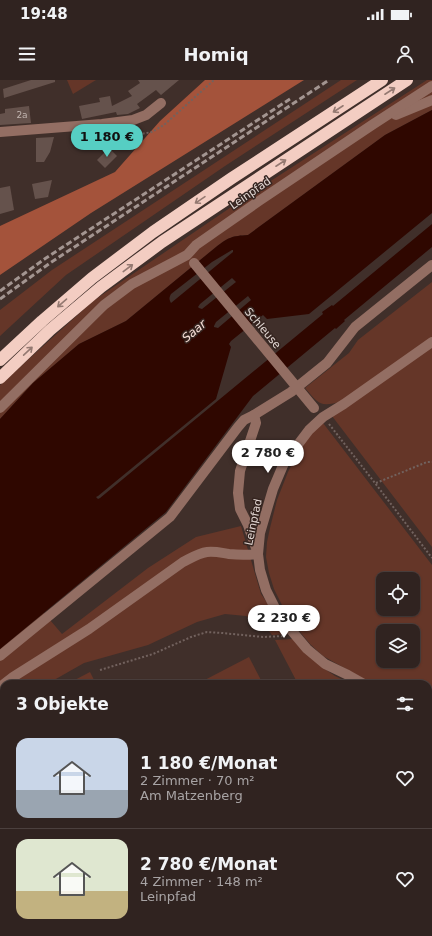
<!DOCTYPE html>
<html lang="de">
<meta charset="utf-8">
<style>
:root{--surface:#302320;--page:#382b29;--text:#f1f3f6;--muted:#a8a4a5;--line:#4b403e;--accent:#56cec3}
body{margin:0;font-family:"DejaVu Sans",sans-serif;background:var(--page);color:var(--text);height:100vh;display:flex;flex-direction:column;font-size:15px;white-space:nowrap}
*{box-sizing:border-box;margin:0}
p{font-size:13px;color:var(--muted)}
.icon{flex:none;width:22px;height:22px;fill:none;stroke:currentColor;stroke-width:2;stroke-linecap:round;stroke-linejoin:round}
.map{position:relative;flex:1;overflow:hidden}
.drawer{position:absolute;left:0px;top:600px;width:432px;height:256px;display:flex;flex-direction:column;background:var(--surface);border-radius:12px 12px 0 0;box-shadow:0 1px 3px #0004,0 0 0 1px var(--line)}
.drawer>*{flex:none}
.controls{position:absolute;left:376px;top:492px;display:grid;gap:8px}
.controls a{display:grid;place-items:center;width:44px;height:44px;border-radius:8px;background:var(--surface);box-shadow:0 1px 3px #0004,0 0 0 1px var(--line);font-size:20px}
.price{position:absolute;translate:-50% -34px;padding:0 9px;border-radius:14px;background:#fff;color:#222;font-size:13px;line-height:26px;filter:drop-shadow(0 1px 2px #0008)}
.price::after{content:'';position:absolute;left:50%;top:24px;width:12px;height:9px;margin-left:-6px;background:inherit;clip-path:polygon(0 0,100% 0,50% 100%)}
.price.current{background:var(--accent);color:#111}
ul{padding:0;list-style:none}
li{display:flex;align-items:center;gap:12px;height:100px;padding:0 16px}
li+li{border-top:1px solid var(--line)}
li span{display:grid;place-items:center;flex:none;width:112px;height:80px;border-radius:12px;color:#555}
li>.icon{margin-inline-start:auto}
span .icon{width:48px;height:48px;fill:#fffc;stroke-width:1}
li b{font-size:17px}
h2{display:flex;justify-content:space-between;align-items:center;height:48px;padding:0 16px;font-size:17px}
.status{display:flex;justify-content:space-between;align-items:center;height:28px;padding:0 20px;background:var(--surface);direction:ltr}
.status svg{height:11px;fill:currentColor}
header{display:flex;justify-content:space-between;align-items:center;height:52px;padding:0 16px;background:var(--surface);font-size:18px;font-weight:600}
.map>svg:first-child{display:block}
.green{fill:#653628;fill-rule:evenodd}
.forest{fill:#a4533b}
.water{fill:#2f0700;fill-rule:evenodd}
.building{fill:#65524c}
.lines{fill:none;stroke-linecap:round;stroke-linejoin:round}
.path{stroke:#72625e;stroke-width:2;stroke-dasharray:2 2;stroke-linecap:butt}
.minor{stroke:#936e63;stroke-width:10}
.highway{stroke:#f3cdc2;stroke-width:12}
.rail{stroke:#a39591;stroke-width:3;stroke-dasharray:6 3;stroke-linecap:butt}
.minor-bridge{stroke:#936e63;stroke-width:10}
.oneway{stroke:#947971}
.labels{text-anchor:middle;stroke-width:3;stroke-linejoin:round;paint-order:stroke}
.number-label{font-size:9px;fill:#c3b6b1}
.street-label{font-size:11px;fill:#e2d7d3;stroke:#362520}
.water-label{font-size:12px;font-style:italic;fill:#f6ddd6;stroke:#362520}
</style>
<div class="status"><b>19:48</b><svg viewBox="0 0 49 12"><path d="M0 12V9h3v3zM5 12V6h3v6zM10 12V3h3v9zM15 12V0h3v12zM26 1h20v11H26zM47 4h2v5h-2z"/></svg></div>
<header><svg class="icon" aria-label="menu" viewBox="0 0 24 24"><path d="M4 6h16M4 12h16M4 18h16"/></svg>Homiq<svg class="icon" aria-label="person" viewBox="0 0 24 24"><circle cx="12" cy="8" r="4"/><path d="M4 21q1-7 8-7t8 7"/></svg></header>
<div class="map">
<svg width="432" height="856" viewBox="0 0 432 856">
<rect width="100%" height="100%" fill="#402f2a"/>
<g class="green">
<path d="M67,0h29l-23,14z"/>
<path d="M341,0h16l-132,86 -159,109 -66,61v-26l52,-40z"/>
<path d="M427,0h5v30l-47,25 -137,100c-16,1 -19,2 -32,12l-90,74 -47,23 -46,39 -33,36v-34l93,-84 153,-104z"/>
<path d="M432,202v56l-90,63c-22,7 -23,3 -37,-13l44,-35 9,-13z"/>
<path d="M432,266v201l-100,-131z"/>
<path d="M323,343l109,142v208l-4,5v-94h-55l-50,-28 -13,-12 -19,-23 -9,-16 -8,-16 -5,-16 -3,-16 1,-15 3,-14 7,-28 11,-28 9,-18 15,-22zM383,499h30v30h-30zM383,551h30v30h-30z"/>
<path d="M241,446l20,68 28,40 -17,1 -6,-8 -20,-11 -21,-2 -28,8 -49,23 -64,18 -37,21h-43v23l-4,3v-61l44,-36 18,21 86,-66 48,-31z"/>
<path d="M293,559l29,28 13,9 17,8h-54l-23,-44z"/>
<path d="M249,577l14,27h-66z"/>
<path d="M90,592l6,12h-29z"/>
</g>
<g class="forest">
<path d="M205,0h99l-213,133 -91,62v-49l115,-54 45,-51z"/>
<path d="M432,754v70l-4,-7v-60z"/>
</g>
<g class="water">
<path d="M432,30v103l-123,101 -42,5 -4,-4 -32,26 -2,3 2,3 -15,52 -118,97 -2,1 2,2 2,-1 223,-184 -1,-2 10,-7 1,1 99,-82v23l-88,73 1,1 -9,8 -1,-1 -82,68 -87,116 -166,137v-230l33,-36 46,-39 47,-23 90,-74c13,-10 16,-11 32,-12l137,-100zM232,170h1v2l-62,51c-2,-4 -2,-5 0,-9l41,-32zM232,198l4,4 -34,27 -3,-1 -1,-1 2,-3zM248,216l3,4 -33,28 -4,-1v-1l2,-4z"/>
<path d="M4,764v44l-4,3v-44z"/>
<path d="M4,820v32h18l-5,4h-17v-33z"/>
<path d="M39,852h49l3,4h-58z"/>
</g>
<g class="building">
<path d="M31,0h24v2l-51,16 -1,-9z"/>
<path d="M138,0h41l-18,15 -5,-5 -19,14 3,4 -12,6 -11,1 -1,-3 -34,7 -3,-13 21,-4 -1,-4 11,-2 2,10 20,-10 -4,-5 12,-8z"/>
<path d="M29,26l2,17 -31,2v-11l5,-1v-4z"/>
<path d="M54,57l-4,15 -6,10h-8v-24z"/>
<path d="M109,68l8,8 -12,12 -8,-8z"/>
<path d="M52,100l-4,17 -13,2 -3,-15z"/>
<path d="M10,106l4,24 -14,4v-26z"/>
</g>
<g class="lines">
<g class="path">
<path d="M119,52l16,3 17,-3 12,-7 50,-45"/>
<path d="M329,344l46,59 57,75"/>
<path d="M376,403l51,-21h5"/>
<path d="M100,590l53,-16 38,-17 16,-5 15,1 41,4 21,-1"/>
<path d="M0,700l4,4"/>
<path d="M428,705l4,-6"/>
<path d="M114,852l3,4"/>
<path d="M262,856l6,-4"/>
</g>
<g class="minor">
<path d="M396,35l36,-15"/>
<path d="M0,52l102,-8 31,-4 13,-5 15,-12"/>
<path d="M0,328l104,-103 28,-21 55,-29 9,-10 63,-44 113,-76 60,-39"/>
<path d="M254,335l37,-23 36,-29 28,-36 77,-62"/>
<path d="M0,576l170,-139 68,-90 6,-7 10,-5 2,8 -16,48 -2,22 2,16 8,16 10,29"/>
<path d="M364,604l-16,-9 -23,-11 -18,-15 -16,-19 -15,-20 -10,-20 -6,-20 -2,-16 2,-21 13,-44 11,-26 25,-33 14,-13 21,-13 88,-62"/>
<path d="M0,607l13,-10 76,-48 94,-67c8,-4 16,-9 24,-10 8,-1 15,1 22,2 10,1 19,1 29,0"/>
<path d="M0,729l4,1"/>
<path d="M428,833l4,7"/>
<path d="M96,856v-4"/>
<path d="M246,856l5,-4"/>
</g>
<g class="highway">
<path d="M0,280l42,-39 50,-43 61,-46 79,-54 150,-98"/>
<path d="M0,298l50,-48 51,-43 61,-45 245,-162"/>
</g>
<g class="rail">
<path d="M0,211l46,-33 244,-159"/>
<path d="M0,219l50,-36 279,-183"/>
</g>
<path class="minor-bridge" d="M194,183l120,145"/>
</g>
<defs><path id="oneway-shaft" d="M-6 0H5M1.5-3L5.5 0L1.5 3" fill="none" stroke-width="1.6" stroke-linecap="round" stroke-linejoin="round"/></defs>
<g class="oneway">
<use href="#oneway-shaft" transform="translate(390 11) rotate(-33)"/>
<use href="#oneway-shaft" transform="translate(338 29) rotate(147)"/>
<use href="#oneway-shaft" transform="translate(281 83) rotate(-33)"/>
<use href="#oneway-shaft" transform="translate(200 120) rotate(146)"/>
<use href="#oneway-shaft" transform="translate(128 188) rotate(-37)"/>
<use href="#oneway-shaft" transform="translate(62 223) rotate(139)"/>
<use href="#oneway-shaft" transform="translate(28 271) rotate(-43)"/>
</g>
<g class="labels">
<g class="number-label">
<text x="22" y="38">2a</text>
</g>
<g class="street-label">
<text transform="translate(250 113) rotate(-35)" y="4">Leinpfad</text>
<text transform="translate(263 248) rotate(50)" y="4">Schleuse</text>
<text transform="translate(253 442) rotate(-78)" y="4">Leinpfad</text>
</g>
<g class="water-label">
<text transform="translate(194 251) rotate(-40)" y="4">Saar</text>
</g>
</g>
</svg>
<div class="controls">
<a><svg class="icon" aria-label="locate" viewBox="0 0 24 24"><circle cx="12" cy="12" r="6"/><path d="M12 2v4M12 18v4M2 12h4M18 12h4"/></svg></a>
<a><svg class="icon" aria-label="layers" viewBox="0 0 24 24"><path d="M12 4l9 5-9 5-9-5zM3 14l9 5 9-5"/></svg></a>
</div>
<b class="price current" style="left:107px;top:78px">1 180 €</b>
<b class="price" style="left:268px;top:394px">2 780 €</b>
<b class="price" style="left:284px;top:559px">2 230 €</b>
<section class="drawer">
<h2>3 Objekte<svg class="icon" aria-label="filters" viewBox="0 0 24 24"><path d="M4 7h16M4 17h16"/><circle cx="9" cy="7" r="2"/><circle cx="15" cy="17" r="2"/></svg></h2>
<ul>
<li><span style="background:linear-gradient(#c9d6e8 65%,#9aa5b1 0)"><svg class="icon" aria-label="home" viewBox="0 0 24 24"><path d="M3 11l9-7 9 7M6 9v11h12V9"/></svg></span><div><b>1 180 €/Monat</b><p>2 Zimmer · 70 m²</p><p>Am Matzenberg</p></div><svg class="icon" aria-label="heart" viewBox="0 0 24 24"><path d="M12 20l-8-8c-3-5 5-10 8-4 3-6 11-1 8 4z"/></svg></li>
<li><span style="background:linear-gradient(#dfe7d0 65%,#c2b280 0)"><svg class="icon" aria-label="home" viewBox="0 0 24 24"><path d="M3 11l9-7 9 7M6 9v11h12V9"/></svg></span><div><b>2 780 €/Monat</b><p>4 Zimmer · 148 m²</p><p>Leinpfad</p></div><svg class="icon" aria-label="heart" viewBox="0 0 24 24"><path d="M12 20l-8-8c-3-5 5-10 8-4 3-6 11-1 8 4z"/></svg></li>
</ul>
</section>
</div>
